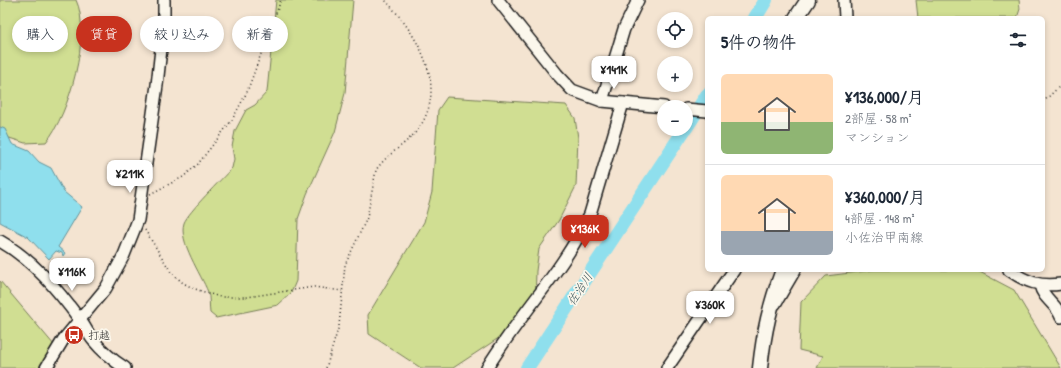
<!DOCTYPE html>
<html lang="ja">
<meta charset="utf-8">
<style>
:root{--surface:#fff;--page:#f6f6f7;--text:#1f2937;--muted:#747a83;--line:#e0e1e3;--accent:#c8321e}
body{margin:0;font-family:"Patrick Hand","Klee One",sans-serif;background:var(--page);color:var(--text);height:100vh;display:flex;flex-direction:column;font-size:15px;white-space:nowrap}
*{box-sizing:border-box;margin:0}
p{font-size:13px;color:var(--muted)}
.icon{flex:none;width:22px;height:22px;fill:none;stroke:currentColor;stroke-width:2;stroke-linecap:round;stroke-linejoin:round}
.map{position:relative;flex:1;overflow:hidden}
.side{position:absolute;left:705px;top:16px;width:340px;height:256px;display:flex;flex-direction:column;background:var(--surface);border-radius:6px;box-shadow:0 2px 6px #0003}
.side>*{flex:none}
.banner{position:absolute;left:12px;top:16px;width:380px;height:36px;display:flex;gap:8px}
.controls{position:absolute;left:657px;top:12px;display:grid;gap:8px}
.controls a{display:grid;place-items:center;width:36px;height:36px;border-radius:50%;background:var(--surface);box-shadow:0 2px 6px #0003;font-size:20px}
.price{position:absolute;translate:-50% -34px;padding:0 9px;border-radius:8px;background:#fff;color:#222;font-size:13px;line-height:26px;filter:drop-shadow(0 1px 2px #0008)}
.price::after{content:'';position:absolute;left:50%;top:24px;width:12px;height:9px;margin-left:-6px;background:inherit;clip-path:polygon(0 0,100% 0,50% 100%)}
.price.on{background:var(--accent);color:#fff}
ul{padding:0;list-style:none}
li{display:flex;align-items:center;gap:12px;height:100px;padding:0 16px}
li+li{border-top:1px solid var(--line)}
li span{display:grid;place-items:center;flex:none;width:112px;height:80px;border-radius:6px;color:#555}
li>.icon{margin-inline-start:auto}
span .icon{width:48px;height:48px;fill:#fffc;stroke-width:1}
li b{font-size:17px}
h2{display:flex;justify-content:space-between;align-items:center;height:48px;padding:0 16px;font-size:17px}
.pill{padding:0 14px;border-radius:18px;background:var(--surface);box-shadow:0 2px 6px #0003;font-size:14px;line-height:36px}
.pill.on{background:var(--accent);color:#fff}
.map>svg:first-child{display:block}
.green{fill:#d0de92;stroke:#767d57}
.water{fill:#8fdfed;stroke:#619199}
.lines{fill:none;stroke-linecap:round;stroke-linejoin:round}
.river{stroke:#8fdfed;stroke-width:14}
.minor-casing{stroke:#1c1c1c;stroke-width:14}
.major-casing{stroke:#1c1c1c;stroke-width:17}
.path{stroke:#1c1c1c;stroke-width:1.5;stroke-dasharray:1 3;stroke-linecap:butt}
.minor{stroke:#fbf7ec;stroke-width:11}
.major{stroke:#fbf7ec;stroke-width:14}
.labels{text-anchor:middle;stroke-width:3.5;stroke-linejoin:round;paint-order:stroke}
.poi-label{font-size:11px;fill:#1c1c1c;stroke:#fbf7ec;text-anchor:start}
.water-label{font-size:12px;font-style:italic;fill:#3e565b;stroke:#fbf7ec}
</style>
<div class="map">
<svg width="1061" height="368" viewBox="0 0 1061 368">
<rect width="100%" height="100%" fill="#f4e4d1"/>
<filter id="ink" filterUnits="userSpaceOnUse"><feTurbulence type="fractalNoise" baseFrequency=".025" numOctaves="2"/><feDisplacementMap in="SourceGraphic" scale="8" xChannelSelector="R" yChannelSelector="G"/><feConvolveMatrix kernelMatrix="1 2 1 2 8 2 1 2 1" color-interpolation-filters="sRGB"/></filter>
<g filter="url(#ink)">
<g class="green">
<path d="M0,0h76c16,33 -7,115 -30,142l-21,1 -25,-8z"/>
<path d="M276,0h77l-8,93 -10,39 -28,62 -9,25 -2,62 -5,12 -13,12 -62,13 -6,-5c-1,-7 0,-15 -2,-21 -7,-18 -30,-51 -24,-69 4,-11 38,-44 48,-55l2,-9 -2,-12 3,-16 11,-21 9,-5 12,-13z"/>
<path d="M916,0h103l1,9 -3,9h-99z"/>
<path d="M447,97l119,8 9,13 3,20 -2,48 -17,34 -20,29 -3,22 -1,34 -12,17 -70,46h-32l-52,-34 -1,-19 56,-93 8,-30 6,-82z"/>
<path d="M874,270h102l38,20 47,78h-244l6,-12 -24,-6 2,-48 25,-26z"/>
<path d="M0,281l54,64 -5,23h-49z"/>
</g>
<path class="water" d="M0,127l5,2 7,15 17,7 10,11 12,6 13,24 18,15 -24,40 7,6 -2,3 -1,-3 -6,-2 -7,8 -21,-22 -28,-15z"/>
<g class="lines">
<g class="river">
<path d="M755,18l11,-18"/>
<path d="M686,128l21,-33"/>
<path d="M527,368l158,-239"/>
</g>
<defs>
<g id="minor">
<path d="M498,0l59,74 15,16 30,11 62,6"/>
<path d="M844,0l1,18"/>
<path d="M602,101l22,-72 14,-29"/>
<path d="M686,109l21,2"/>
<path d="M0,241c33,19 58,49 80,79 5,6 8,14 13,20 9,11 21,21 32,28"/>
<path d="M1009,270c17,12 31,17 52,14"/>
<path d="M1040,285c3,14 17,19 21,32"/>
<path d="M775,304l20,-34"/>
<path d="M46,368l17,-28 43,-52 18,-33 14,-35 19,-135 7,-63v-22"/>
<path d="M487,368c32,-53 77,-98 103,-154l33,-111"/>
<path d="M667,368l67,-98"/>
</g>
<g id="major">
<path d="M796,18l12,-18"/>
<path d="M760,368c4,-37 10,-63 23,-98"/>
</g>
</defs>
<use href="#minor" class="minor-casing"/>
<use href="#major" class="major-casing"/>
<g class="path">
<path d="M1043,102l18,-17"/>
<path d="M150,194l33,-17 15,-13 34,-44 15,-28 34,-92"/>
<path d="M145,230l26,42 12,11 12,6 25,8h27l67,-10 28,4"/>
<path d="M326,368l13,-42 6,-61 22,-47 9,-48c12,-18 34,-27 45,-45 27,-43 -6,-93 -36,-125"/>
</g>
<use href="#minor" class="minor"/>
<use href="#major" class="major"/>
</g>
</g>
<defs>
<symbol id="bus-disc" viewBox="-11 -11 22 22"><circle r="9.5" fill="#c8321e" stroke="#fbf7ec"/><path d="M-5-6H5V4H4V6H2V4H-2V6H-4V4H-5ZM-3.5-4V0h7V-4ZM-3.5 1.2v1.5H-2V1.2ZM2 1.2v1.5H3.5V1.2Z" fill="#fff"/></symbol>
</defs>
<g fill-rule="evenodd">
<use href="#bus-disc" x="63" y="324" width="22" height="22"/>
</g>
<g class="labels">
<g class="poi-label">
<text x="88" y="339">打越</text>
</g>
<g class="water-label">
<text transform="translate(580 289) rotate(-57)" y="4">佐治川</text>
</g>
</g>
</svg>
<div class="controls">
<a><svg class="icon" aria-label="locate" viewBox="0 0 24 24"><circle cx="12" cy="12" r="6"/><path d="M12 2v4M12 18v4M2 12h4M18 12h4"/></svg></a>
<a>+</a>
<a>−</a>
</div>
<b class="price" style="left:614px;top:90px">¥141K</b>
<b class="price" style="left:130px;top:194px">¥211K</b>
<b class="price on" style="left:585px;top:249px">¥136K</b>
<b class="price" style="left:72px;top:292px">¥116K</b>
<b class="price" style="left:710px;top:325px">¥360K</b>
<div class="banner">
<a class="pill">購入</a>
<a class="pill on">賃貸</a>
<a class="pill">絞り込み</a>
<a class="pill">新着</a>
</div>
<section class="side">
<h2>5件の物件<svg class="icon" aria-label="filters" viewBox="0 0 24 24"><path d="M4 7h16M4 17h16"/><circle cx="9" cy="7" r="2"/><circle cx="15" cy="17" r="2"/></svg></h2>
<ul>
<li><span style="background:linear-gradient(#ffd9b3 60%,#8fb573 0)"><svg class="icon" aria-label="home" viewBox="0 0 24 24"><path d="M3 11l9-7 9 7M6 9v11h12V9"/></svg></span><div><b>¥136,000/月</b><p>2部屋 · 58 m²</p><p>マンション</p></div></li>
<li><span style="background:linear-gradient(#ffd9b3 70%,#9aa5b1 0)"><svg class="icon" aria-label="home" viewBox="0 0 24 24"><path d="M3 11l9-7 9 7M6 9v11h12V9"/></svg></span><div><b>¥360,000/月</b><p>4部屋 · 148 m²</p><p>小佐治甲南線</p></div></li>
</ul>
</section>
</div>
